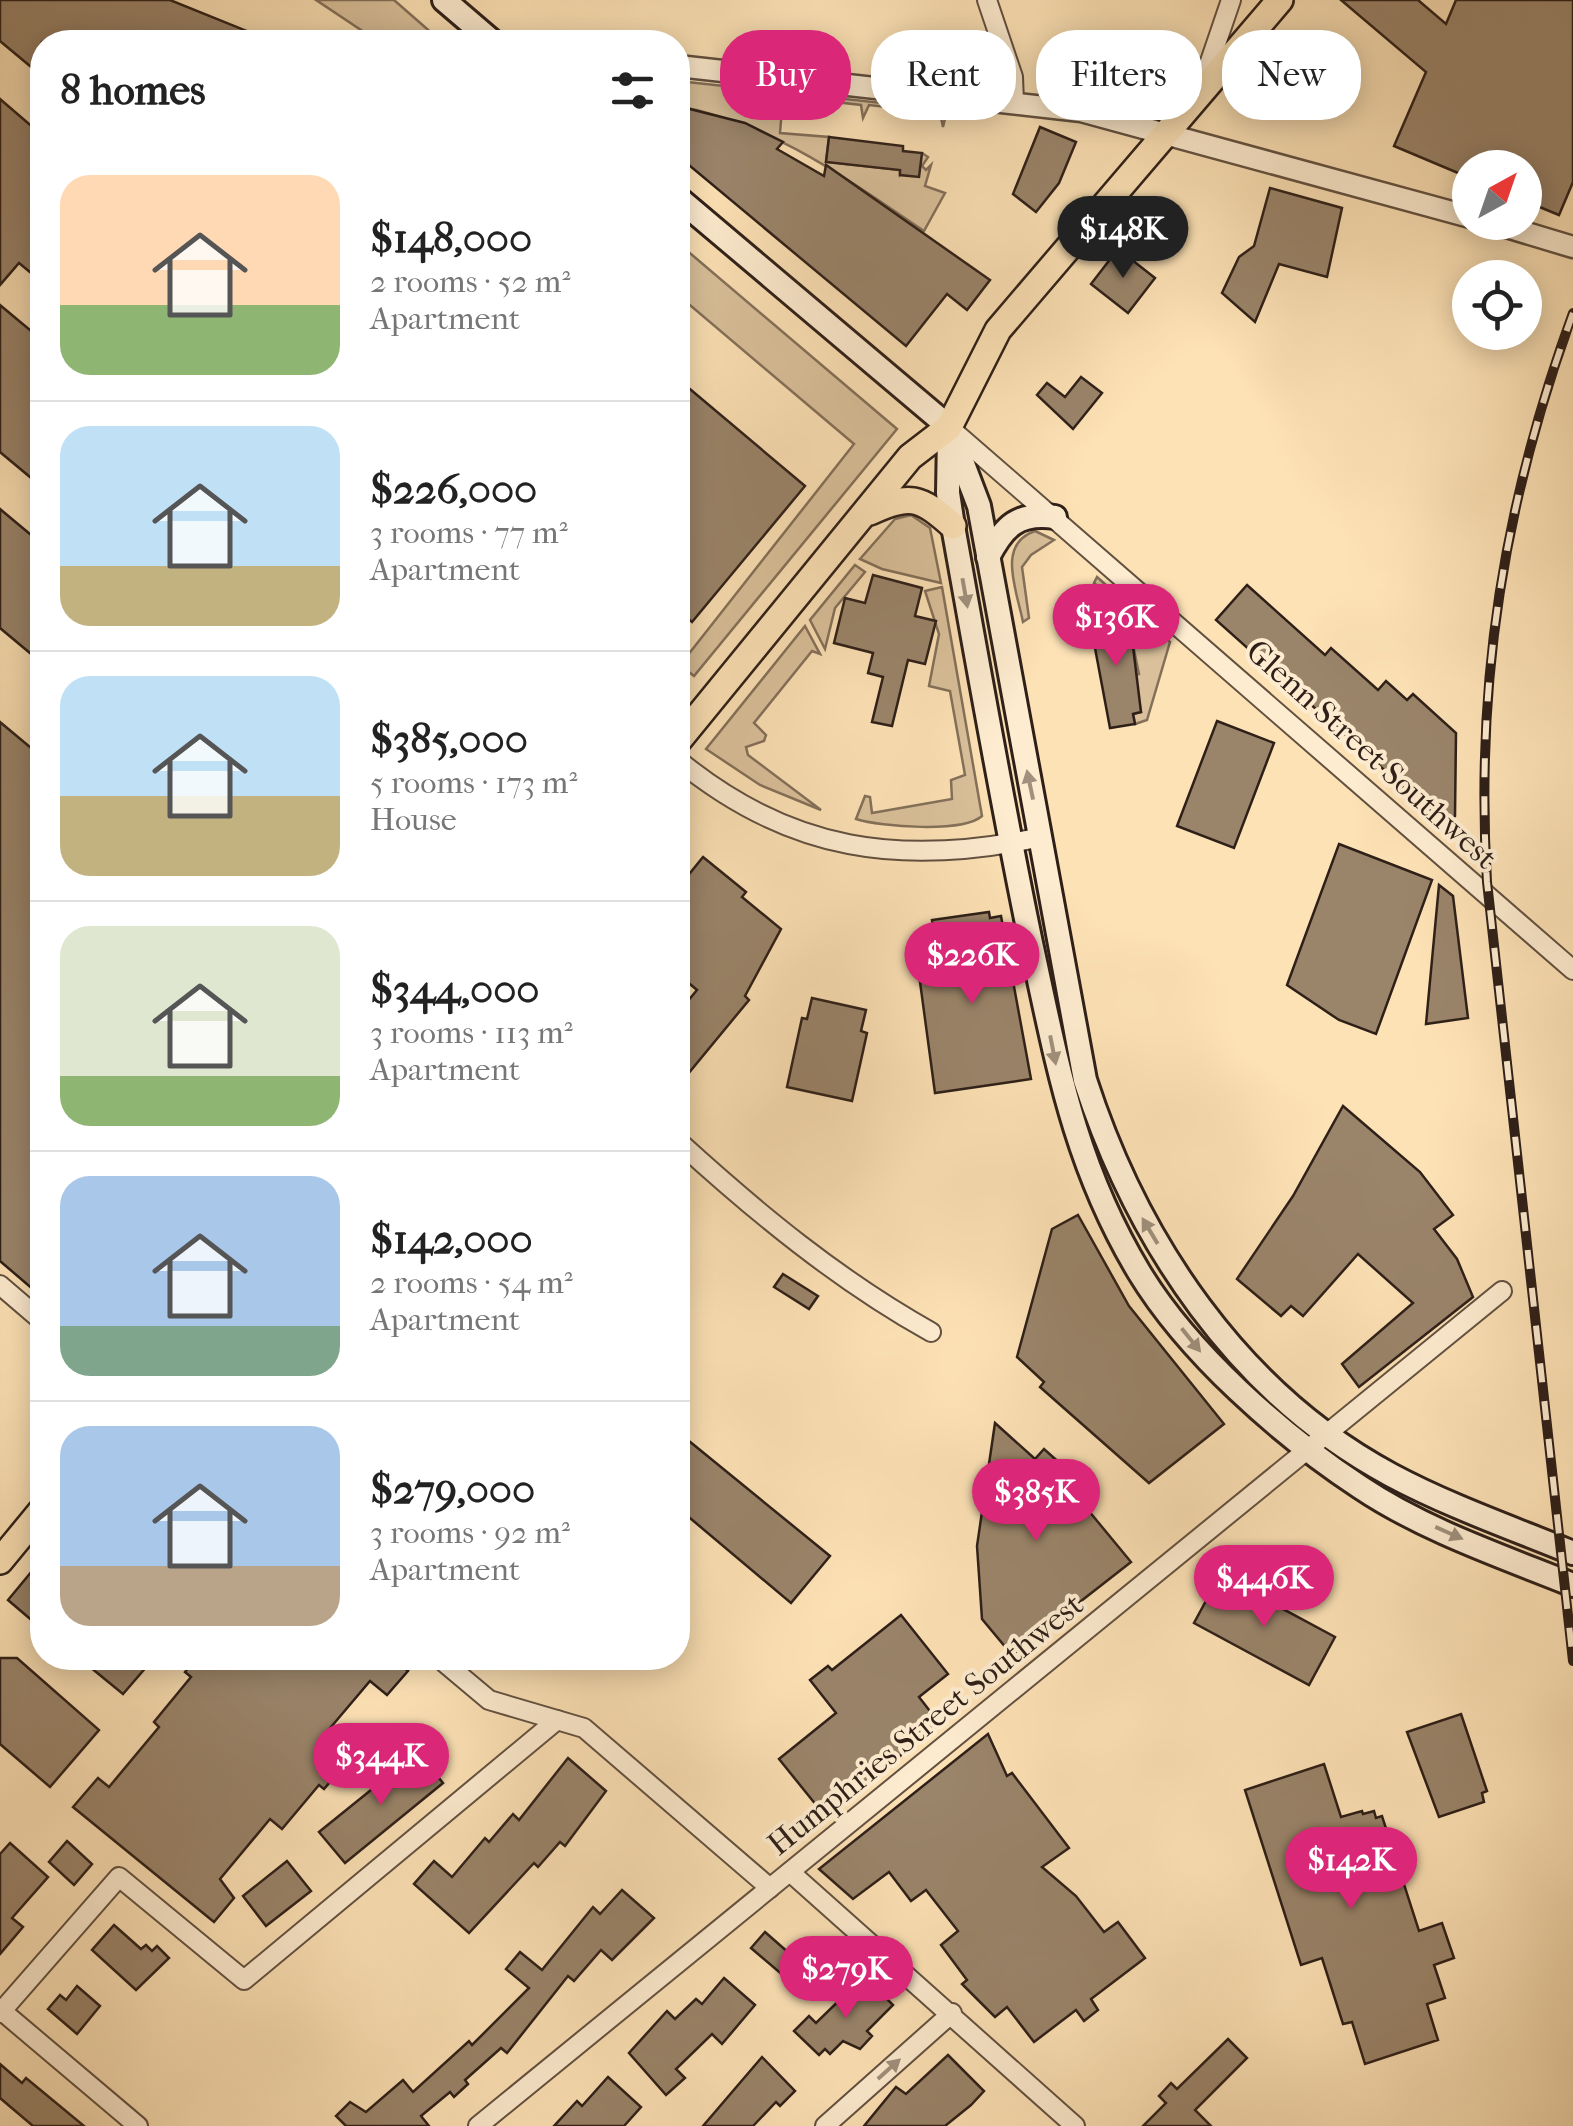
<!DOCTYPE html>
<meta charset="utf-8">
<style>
:root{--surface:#fff;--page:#f6f6f6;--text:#222;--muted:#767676;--line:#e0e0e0;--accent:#db2777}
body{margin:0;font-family:"IM FELL French Canon",serif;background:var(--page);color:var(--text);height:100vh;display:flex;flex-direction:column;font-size:38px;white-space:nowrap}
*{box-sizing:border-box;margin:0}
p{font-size:32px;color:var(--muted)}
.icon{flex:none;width:55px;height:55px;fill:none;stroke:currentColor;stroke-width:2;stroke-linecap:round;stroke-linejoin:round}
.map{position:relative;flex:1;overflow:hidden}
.details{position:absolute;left:30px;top:30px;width:660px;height:1640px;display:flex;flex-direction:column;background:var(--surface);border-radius:40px;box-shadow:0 5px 25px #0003}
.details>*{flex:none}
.banner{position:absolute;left:720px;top:30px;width:702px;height:90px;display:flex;gap:20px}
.needle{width:65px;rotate:40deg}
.buttons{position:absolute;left:1452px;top:150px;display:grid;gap:20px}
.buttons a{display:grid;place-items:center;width:90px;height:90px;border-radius:50%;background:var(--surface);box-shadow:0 5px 25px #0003;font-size:50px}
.price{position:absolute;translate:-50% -85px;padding:0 22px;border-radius:35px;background:var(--accent);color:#fff;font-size:32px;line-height:65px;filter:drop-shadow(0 2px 5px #0008)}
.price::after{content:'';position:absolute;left:50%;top:60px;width:30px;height:22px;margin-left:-15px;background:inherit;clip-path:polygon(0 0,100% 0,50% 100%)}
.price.current{background:#222;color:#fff}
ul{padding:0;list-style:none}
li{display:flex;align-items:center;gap:30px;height:250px;padding:0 30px}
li+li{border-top:2px solid var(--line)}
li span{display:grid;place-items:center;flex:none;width:280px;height:200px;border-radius:30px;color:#555}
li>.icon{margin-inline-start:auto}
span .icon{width:120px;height:120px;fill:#fffc;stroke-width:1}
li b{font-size:42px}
h2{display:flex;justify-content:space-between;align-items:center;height:120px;padding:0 30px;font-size:42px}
.pill{padding:0 35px;border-radius:40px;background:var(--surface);box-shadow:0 5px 25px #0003;font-size:35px;line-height:90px}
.pill.current{background:var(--accent);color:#fff}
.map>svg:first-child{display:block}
.green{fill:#dac19b;stroke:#84705a;stroke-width:2.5}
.building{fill:#9a846a;stroke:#2e1f18;stroke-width:2.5}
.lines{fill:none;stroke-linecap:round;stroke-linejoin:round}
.minor-casing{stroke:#625040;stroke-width:22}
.tertiary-casing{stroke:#625040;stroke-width:25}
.secondary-casing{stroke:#2e1f18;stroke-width:28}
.primary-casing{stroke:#2e1f18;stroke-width:30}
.minor{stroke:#feecd0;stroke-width:18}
.tertiary{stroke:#feecd0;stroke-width:20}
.secondary{stroke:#feecd0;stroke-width:22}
.primary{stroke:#fde2b6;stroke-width:25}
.rail-casing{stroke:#2e1f18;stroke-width:10}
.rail{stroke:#feecd0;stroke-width:6;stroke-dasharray:19;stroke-linecap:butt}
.oneway{fill:#a0907d}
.labels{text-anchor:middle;stroke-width:8;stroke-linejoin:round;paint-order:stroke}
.street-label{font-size:32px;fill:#2e1f18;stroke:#feecd0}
</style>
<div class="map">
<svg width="1573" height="2126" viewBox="0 0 1573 2126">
<rect width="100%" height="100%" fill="#fde2b6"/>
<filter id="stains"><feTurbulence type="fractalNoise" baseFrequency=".002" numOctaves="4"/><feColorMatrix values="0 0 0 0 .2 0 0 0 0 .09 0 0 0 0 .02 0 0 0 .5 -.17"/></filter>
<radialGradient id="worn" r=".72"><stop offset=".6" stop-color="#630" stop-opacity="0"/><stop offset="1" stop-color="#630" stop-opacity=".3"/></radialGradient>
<g class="green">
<path d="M316,0h78l48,42h-63z"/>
<path d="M678,81l269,29 -4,17 -3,-14 -71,-8 -6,13 -2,-13 -78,-9 -3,37 49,4 -3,25 74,8v5l22,-22 6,4 -6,9 4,4 5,-5 -6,21 20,7 -21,38c-77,-52 -153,-108 -246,-125z"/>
<path d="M678,243l219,186 -203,247 -14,-11 174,-221 -176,-149z"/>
<path d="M911,515l19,13 11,55 -59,-14 -22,-10 35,-40z"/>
<path d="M1035,531l19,9 -23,15 -9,12 7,51 -6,4c-6,-31 -27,-78 12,-91z"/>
<path d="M855,565l10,7 -30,36 -10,41 -15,-29z"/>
<path d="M1097,577l73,65 -23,78 -12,4 -2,-10 8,-2 -7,-37 5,-1 -13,-63 -32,-28z"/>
<path d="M942,587l40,229c-19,17 -101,11 -126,3l9,-23 5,1 2,16 80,-14 -1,-19 14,-5 -15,-84 -21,-5 10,-52 -14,-43z"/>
<path d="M805,626l15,28 -8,-3 -58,72 12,12 -2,6 -18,6 2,8 73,55 -61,-25 -54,-36z"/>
</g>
<g class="building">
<path d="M0,0h170l104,42h-232v34l-42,-35z"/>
<path d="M1341,0h77l28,24 10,-24h117v182l-14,33 -34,-14v-33h-55v10l-76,-32 32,-74z"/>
<path d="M1107,38l13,36 -25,9 -13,-36z"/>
<path d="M0,99l42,36v147l-23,-19 -19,22z"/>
<path d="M678,106l67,17 38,19 -6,7 47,27 2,-11 164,115 -23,30 -20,-16 -41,52 -228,-190z"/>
<path d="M1040,127l36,15 -17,41 -23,29 -23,-18z"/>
<path d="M829,137l74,9v5l19,2 -3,24 -19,-2v-5l-74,-8z"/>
<path d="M1270,188l72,20 -15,69 -48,-13 -24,58 -33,-29 17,-36 15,-11z"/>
<path d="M1118,249l37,29 -27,35 -37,-29z"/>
<path d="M0,305l42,35v147l-42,-35z"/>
<path d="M1081,377l21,16 -29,36 -36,-34 10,-12 18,14z"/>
<path d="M678,379l127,107 -113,136 -14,-12z"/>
<path d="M0,509l42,35v119l-42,-35z"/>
<path d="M873,575l49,13 -7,28 21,5 -11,43 -17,-4 -16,66 -20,-4 11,-45 -15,-4 5,-20 -39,-10 11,-45 20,5z"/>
<path d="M1247,585l78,70 6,-7 47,42 8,-9 21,19 6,-6 43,39 -1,83 -9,9 -230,-205z"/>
<path d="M1109,613l22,17 10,82 -8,2 2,10 -25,4 -21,-112z"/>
<path d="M1217,721l57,22 -40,105 -57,-22z"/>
<path d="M0,722l42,35v540l-42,-36z"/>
<path d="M1339,844l93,36 -56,154 -37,-14 -52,-35z"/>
<path d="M703,857l43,35 -4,5 39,32 -36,67 4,4 -71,86v-73l19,-23 -19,-16v-59l10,-13 -10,-8v-6z"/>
<path d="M1439,885l14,11 15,122 -42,6z"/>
<path d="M989,912l1,6 11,-2 30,163 -96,14 -17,-126 21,-3 -7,-44z"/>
<path d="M812,998l54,12 -5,21 6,2 -15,68 -65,-14 15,-69 5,1z"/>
<path d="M1343,1106l77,66 33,43 -19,14 23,30 16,38 -114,90 -17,-23 71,-61 -55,-49 -55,62 -12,-10 -10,10 -44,-37 56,-83z"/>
<path d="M1078,1215l51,91 95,118 -75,59 -109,-96 4,-5 -27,-25 35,-128z"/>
<path d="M783,1274l35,22 -9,13 -35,-22z"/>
<path d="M995,1423l40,36 9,-10 38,34 -8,10 57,69 -119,93 -30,-36 -5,-73z"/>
<path d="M678,1432l152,124 -39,47 -113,-95z"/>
<path d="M42,1559v70l-34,-29z"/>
<path d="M1220,1575l115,62 -26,48 -115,-62z"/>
<path d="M901,1615l47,59 -29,23 21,27 -115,92 -46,-57 57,-46 -26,-33 18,-14 4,4z"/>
<path d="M0,1658h17l82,72 -49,57 -50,-43z"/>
<path d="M79,1658h75l-31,36z"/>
<path d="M196,1658h196l16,13 -21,24 -17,-14 -50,59 27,22 -23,27 -5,-4 -37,44 -12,-10 -50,60 14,19 -20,24 -141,-115 25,-29 11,9 50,-60 -5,-5 37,-45 -6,-5z"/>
<path d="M1461,1714l26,77 -5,2 2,9 -45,15 -32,-85z"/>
<path d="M988,1734l19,42 5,-3 57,75 -27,19 34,29 28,36 14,-10 27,36 -54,41 7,11 -14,11 -8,-11 -42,32 -27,-35 -12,10 -33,-33 5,-4 -26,-35 17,-14 -32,-41 -15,11 -22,-29 -36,27 -34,-30z"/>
<path d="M418,1752l25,31 -98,80 -26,-31z"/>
<path d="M568,1758l38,33 -41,55 -5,-4 -22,25 -4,-4 -65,70 -55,-49 20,-23 18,16 33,-39 4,4 24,-28 6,6z"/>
<path d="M1324,1764l17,53 21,-6 1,3 11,-3 2,7 6,-2 37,115 23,-8 12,35 -20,7 11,33 -18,6 11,36 -73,24 -13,-42 -9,2 -21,-66 -21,7 -56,-175z"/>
<path d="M67,1841l25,23 -18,21 -25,-23z"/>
<path d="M10,1843l38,34 -36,41 11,9 -23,27v-100z"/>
<path d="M287,1861l24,30 -45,35 -23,-30z"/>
<path d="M622,1890l32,28 -42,42 -11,-10 -27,31 -6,-5 -61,77 -6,-5 -36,32 3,4 -14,13 -4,-5 -29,24 8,10h-83l-10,-10 14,-14 16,10 37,-32 10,12 56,-51 3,4 57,-57 -23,-19 14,-17 22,18 51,-63 7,7z"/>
<path d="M114,1925l27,24 5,-4 6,6 5,-5 12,12 -33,32 -44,-40z"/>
<path d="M765,1932l33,29 -13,16 -34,-29z"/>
<path d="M724,1978l31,27 -33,39 -10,-10 -36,35 9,9 -19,17 -37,-42 38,-42 8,8 21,-20 6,5z"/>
<path d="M871,1983l22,22 -26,26 5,5 -12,13 -17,-8 -13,13 -5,-5 -6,6 -25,-24 15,-15 7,7 40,-39 7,7z"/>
<path d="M77,1986l23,20 -23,28 -29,-25 12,-14 6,5z"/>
<path d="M1228,2039l19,19 -52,52 16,16h-68l23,-23 -7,-7 12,-13 6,6z"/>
<path d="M948,2055l36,36 -13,14 -26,21h-81l32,-39 10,7z"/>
<path d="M762,2057l33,34 -15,15 -4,-4 -23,24h-50z"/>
<path d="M0,2064l22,19 4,-5 58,48h-51l-33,-28z"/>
<path d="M608,2077l33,30 -17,19h-70l23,-25 5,5z"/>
</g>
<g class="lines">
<defs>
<g id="minor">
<path d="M987,0l26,77 1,25"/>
<path d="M1202,85l29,-85"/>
<path d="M951,429l622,541"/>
<path d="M678,760c112,92 224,107 363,77"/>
<path d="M678,1141c79,72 160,139 253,191"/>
<path d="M0,1285l42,36"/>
<path d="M439,1658l50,42 95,28 186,160"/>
<path d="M790,1872l285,254"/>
<path d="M2,2011l136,115"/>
<path d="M0,2013l119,-136 125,103 313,-260"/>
<path d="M478,2126l1024,-835"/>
<path d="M825,2126l127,-113"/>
</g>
<g id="tertiary">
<path d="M678,66l403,45 389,106"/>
<path d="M1490,222l83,25"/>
</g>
<g id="secondary">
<path d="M444,0l49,42"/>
<path d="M678,198l271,229 30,79 106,574c52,161 153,313 306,395 58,31 121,53 182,78"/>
<path d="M949,436l-1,57 5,33c25,139 49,278 78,417 26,119 43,221 108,329 49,81 142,163 221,215 64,43 141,69 213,98"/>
<path d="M988,557c16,-31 30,-45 67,-40"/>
</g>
<g id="primary">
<path d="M870,512c40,-19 50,-15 83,14"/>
<path d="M678,741l232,-284 39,-30 49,-97 282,-330"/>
<path d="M0,1561l42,-51"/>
</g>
</defs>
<use href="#minor" class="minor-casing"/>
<use href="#tertiary" class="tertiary-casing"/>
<use href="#secondary" class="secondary-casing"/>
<use href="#primary" class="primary-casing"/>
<use href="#minor" class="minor"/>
<use href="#tertiary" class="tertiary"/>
<use href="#secondary" class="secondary"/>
<use href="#primary" class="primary"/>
<defs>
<path id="rail" d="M1573,313c-69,189 -98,369 -86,569l86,779"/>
</defs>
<use href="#rail" class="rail-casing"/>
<use href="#rail" class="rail"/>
</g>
<defs><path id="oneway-solid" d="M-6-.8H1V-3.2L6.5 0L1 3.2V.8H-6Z" transform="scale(2.5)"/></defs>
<g class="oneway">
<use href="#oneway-solid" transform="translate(965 593) rotate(80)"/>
<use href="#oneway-solid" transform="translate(1030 785) rotate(-102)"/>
<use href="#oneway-solid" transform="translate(1053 1050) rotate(79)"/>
<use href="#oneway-solid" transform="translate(1150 1231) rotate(-121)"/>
<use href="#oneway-solid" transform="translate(1191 1340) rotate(51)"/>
<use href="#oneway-solid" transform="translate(1449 1533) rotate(24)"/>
<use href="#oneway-solid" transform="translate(889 2069) rotate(-42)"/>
</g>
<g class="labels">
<g class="street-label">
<text transform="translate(1372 754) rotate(42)" y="11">Glenn Street Southwest</text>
<text transform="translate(925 1724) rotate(-39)" y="11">Humphries Street Southwest</text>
</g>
</g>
<rect width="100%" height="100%" filter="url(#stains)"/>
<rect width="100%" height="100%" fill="url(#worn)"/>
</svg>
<div class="buttons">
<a><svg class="needle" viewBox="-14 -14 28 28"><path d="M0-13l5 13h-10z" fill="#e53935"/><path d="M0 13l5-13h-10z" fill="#767676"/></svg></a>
<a><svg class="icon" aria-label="locate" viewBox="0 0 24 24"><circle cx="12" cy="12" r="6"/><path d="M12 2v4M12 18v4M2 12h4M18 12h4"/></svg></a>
</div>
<b class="price current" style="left:1123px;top:281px">$148K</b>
<b class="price" style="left:1116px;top:669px">$136K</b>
<b class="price" style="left:972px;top:1007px">$226K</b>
<b class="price" style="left:1036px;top:1544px">$385K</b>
<b class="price" style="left:1264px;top:1630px">$446K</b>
<b class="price" style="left:381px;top:1808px">$344K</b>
<b class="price" style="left:1351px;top:1912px">$142K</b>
<b class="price" style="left:846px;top:2021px">$279K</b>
<div class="banner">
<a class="pill current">Buy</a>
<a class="pill">Rent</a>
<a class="pill">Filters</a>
<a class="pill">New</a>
</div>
<section class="details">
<h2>8 homes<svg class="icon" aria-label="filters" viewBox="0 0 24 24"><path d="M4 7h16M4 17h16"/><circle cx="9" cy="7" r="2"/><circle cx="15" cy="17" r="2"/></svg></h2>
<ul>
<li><span style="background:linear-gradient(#ffd9b3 65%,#8fb573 0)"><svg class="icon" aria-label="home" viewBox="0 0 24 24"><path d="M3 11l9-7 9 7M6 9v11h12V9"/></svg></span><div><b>$148,000</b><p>2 rooms · 52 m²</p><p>Apartment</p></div></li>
<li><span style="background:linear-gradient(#bfe0f5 70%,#c2b280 0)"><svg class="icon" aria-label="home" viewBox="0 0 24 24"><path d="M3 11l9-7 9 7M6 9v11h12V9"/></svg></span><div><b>$226,000</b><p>3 rooms · 77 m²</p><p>Apartment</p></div></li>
<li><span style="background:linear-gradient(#bfe0f5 60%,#c2b280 0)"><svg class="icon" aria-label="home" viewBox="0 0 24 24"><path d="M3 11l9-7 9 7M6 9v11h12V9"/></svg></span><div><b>$385,000</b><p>5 rooms · 173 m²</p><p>House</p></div></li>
<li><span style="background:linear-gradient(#dfe7d0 75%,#8fb573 0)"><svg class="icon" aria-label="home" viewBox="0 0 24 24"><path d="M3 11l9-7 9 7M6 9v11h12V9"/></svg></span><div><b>$344,000</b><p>3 rooms · 113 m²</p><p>Apartment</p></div></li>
<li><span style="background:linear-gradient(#a9c7e8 75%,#7fa58c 0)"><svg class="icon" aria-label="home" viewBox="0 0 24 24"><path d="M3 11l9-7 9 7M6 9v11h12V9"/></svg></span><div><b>$142,000</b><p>2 rooms · 54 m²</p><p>Apartment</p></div></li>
<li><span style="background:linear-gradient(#a9c7e8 70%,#b9a48a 0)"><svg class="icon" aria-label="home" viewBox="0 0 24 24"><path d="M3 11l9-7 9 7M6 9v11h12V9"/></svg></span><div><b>$279,000</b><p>3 rooms · 92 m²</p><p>Apartment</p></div></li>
</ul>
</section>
</div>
